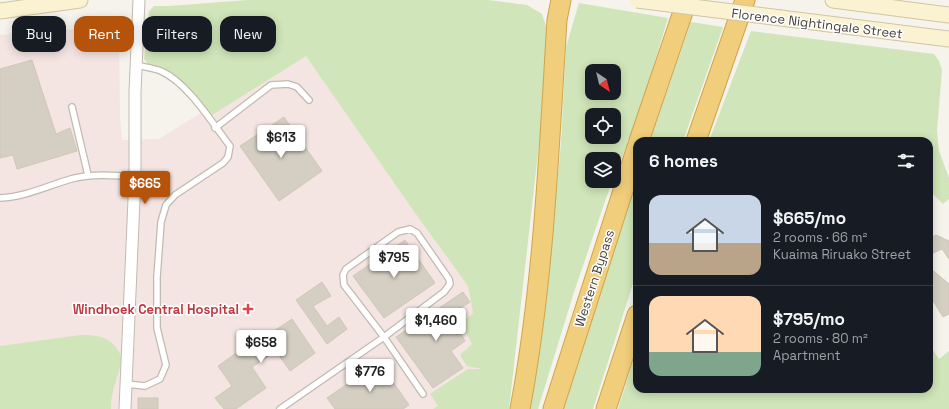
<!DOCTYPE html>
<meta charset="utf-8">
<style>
:root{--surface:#171b24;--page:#20242c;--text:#f1f3f6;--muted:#9ea1a6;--line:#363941;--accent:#b45309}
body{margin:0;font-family:"Space Grotesk",sans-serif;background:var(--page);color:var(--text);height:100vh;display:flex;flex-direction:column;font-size:15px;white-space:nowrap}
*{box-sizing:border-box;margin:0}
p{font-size:13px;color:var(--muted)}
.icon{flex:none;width:22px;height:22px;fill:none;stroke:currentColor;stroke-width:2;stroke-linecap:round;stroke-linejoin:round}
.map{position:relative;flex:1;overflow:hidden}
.panel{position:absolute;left:633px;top:137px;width:300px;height:256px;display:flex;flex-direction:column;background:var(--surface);border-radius:12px;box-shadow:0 2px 10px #0003}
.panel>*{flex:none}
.banner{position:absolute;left:12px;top:16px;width:380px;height:36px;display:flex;gap:8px}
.needle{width:26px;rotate:145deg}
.tools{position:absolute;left:585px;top:64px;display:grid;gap:8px}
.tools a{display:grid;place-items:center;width:36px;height:36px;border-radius:8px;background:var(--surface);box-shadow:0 2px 10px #0003;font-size:20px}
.price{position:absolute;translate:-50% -34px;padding:0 9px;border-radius:4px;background:#fff;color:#222;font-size:13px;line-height:26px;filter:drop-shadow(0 1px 2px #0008)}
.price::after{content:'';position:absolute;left:50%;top:24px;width:12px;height:9px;margin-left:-6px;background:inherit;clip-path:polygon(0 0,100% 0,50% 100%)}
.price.selected{background:var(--accent);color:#fff}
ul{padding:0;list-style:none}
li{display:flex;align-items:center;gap:12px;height:100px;padding:0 16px}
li+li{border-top:1px solid var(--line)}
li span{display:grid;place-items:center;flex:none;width:112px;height:80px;border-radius:12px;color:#555}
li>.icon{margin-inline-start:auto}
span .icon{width:48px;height:48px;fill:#fffc;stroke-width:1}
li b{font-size:17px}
h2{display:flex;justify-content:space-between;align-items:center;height:48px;padding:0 16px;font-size:17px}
.pill{padding:0 14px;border-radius:12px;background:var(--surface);box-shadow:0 2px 10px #0003;font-size:14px;line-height:36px}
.pill.selected{background:var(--accent);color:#fff}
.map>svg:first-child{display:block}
.medical{fill:#f4e5e2}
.green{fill:#d0e5b9;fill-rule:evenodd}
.building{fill:#d5cfc3;stroke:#d0c7b6}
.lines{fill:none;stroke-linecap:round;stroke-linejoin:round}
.lane-casing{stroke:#c0bbb0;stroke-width:8}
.street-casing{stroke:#c0bbb0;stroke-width:13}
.secondary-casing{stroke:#d0c6a0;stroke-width:17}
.highway-casing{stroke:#d0a44b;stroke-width:21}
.lane{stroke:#fff;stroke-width:5.5}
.street{stroke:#fff;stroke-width:11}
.secondary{stroke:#faf2d1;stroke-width:15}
.highway{stroke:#f1ce7b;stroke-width:19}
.secondary-bridge-casing{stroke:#d0c6a0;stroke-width:17;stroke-linecap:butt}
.secondary-bridge{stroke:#faf2d1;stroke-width:15}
.health-dot{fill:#e0444e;stroke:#fff;stroke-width:1.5}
.labels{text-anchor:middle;stroke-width:3;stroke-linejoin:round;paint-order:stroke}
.street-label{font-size:13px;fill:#49443a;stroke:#fff}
.health-label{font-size:13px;font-weight:bold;fill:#be3a42;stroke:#fff;text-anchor:end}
</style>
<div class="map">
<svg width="949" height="409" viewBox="0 0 949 409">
<rect width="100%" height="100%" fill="#f5f3ec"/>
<path class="medical" d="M113,26l6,8 1,83 2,23 37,-1 148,-92 201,159 -23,203h-485v-374z"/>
<g class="green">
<path d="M248,0h240l39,5 15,9 5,15 -3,71 -35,309h-76l5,-3 -8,-12 38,-25h14l-15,-3 -7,-11 12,-11 -11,-21 12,-10 -5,-27 -55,-76 -107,-154 -94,59 -34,-38 -30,-13 -4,-5 5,-48 5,-5h15z"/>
<path d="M579,3l89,15 -31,102 -23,57v-18h-22v22h20l-38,111 -36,117h-12l27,-184 8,-82 5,-96zM592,71h22v22h-22zM592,115h22v22h-22z"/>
<path d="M691,22l32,5 -40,114h-33z"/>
<path d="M751,31l183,23 5,7 3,9 -5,61 2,20 10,27v21l-6,5 -14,-14v-49h-220z"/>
<path d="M637,173v98l-44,138h-35z"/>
<path d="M81,335c12,0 22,0 32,9 3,3 7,8 8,13 0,17 -11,33 -10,52h-111v-63z"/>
<path d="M929,344l10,15 10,-8v58h-331l19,-61v41h292z"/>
</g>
<g class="building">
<path d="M32,60l24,74 14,-6 7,23 -60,18 -4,-14 -13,3v-89z"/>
<path d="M284,117l38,54 -43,30 -39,-55z"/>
<path d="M936,235l13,6v18l-7,-10 -13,6v-16z"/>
<path d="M405,240l30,43 -51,35 -31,-42z"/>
<path d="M929,267l20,17v30l-6,3 -14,-23z"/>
<path d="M322,282l9,14 -18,10 14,20 12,-9 8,12 -20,15 -31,-44z"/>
<path d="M463,292l7,10 -20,13 15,26 -14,10 12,17 -30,20 -37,-51z"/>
<path d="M292,319l23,34 -25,18 -14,-20 -24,16 14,21 -30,21h-12l-9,-11 17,-12 -14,-20 38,-27 4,6 16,-11 -2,-3z"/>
<path d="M379,362l30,43 -6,4h-68l-8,-11z"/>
<rect x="138" y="398" width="20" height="11"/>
</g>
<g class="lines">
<defs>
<g id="lane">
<path d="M72,107l16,68"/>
<path d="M215,128l56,-43 17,-1 9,3 12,13"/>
<path d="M0,198c25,-1 47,-12 71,-19 20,-6 43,-3 64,-3"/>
<path d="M126,384l19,2 15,-7 6,-14 -9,-37v-51l4,-55 5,-17 9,-10 48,-32 5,-6 2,-11c-18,-23 -42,-63 -69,-75 -8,-3 -17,-4 -25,-6"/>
<path d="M280,409l104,-72 60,-45 6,-8 -1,-5 -32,-46 -7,-4 -12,3 -52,37 -3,6 1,10 40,52 39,57"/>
</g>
<path id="street" d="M125,409l10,-233v-84l4,-92"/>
<g id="secondary">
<path d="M833,0l116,15"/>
<path d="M0,11l80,-11"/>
<path d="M781,18l168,21"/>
</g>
<g id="highway">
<path d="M639,141l48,-141"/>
<path d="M696,141l49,-141"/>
<path d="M520,409c24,-128 29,-259 37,-389l4,-20"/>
<path d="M553,409l84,-262"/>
<path d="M606,409l31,-94"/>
</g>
</defs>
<use href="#lane" class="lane-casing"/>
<use href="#street" class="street-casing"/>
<use href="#secondary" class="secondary-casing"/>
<use href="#highway" class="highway-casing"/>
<use href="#lane" class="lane"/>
<use href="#street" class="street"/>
<use href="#secondary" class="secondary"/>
<use href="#highway" class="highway"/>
<defs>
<path id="secondary-bridge" d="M637,0l144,18"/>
</defs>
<use href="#secondary-bridge" class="secondary-bridge-casing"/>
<use href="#secondary-bridge" class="secondary-bridge"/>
</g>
<path class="health-dot" d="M246 303h4v4h4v4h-4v4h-4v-4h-4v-4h4z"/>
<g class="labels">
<g class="street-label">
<text transform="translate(817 23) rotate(7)" y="5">Florence Nightingale Street</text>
<text transform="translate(594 278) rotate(-72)" y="5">Western Bypass</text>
</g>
<g class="health-label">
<text x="239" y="314">Windhoek Central Hospital</text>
</g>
</g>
</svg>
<div class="tools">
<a><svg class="needle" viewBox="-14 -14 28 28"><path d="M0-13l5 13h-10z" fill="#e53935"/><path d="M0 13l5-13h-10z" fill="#9ea1a6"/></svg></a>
<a><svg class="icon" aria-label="locate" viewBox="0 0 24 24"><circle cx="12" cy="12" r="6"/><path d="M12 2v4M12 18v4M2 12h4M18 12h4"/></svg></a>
<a><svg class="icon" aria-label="layers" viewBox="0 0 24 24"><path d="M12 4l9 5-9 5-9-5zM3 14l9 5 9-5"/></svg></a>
</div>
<b class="price" style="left:281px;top:159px">$613</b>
<b class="price selected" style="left:145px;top:205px">$665</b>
<b class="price" style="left:394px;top:279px">$795</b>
<b class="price" style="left:436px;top:342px">$1,460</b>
<b class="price" style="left:261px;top:364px">$658</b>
<b class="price" style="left:370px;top:393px">$776</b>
<div class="banner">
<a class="pill">Buy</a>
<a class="pill selected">Rent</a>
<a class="pill">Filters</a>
<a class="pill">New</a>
</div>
<section class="panel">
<h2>6 homes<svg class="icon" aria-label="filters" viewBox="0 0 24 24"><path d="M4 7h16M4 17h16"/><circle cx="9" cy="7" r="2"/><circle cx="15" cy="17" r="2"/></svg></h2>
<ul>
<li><span style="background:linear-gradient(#c9d6e8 60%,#b9a48a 0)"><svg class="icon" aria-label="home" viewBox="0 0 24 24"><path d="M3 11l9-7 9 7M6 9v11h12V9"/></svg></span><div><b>$665/mo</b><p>2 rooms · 66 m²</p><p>Kuaima Riruako Street</p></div></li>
<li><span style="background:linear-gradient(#ffd9b3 70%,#7fa58c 0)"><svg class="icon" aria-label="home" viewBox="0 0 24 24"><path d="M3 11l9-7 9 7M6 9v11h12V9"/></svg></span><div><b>$795/mo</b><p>2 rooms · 80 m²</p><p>Apartment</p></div></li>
</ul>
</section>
</div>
